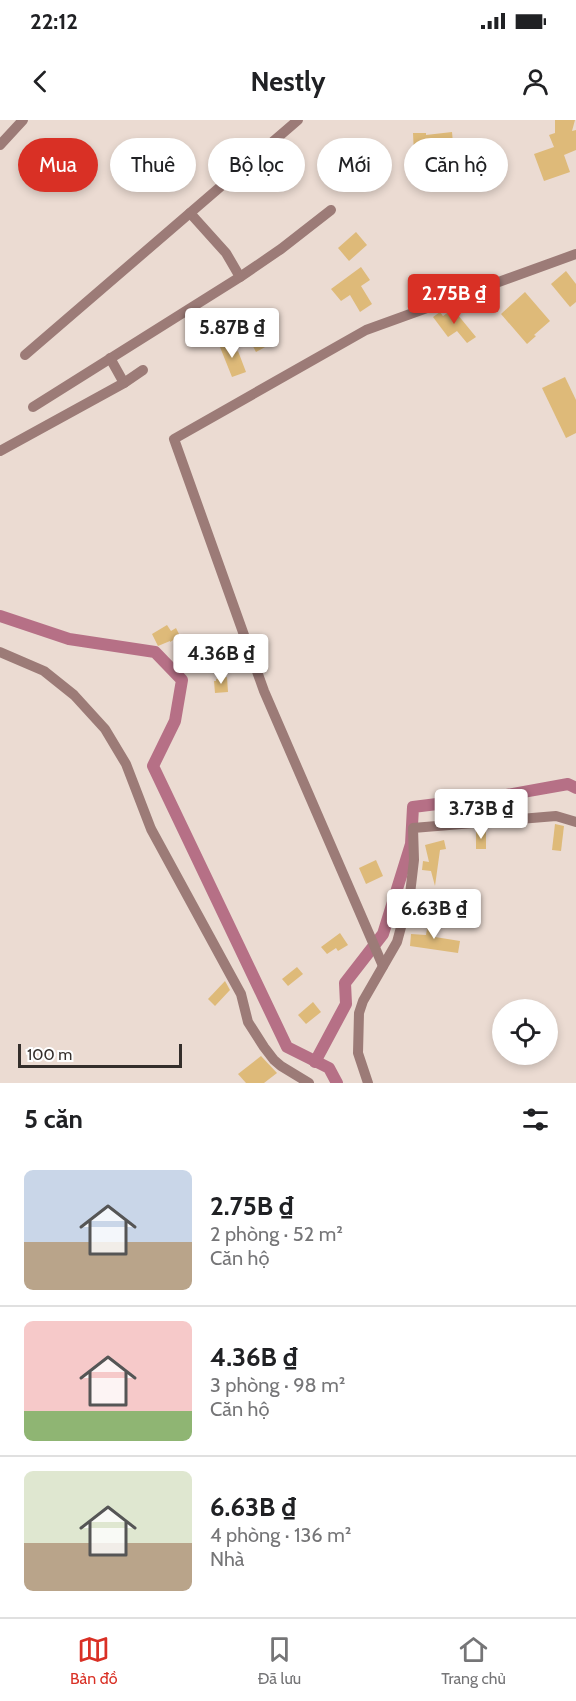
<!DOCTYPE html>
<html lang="vi">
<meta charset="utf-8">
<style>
:root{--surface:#fff;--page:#f6f6f6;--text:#202124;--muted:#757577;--line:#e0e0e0;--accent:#d93025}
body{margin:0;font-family:Cabin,sans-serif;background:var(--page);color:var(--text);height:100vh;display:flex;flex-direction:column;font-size:22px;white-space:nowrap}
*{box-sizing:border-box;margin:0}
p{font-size:20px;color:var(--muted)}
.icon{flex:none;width:33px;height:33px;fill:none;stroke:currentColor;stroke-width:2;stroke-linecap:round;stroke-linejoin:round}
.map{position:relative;height:963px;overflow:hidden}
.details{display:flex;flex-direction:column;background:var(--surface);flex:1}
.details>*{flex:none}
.top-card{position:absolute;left:18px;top:18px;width:540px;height:54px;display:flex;gap:12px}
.tools{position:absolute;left:492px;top:879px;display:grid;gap:12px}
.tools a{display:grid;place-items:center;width:66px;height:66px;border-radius:50%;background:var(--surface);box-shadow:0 3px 9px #0003;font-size:30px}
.scale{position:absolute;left:18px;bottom:15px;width:164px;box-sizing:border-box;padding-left:6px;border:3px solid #342e2b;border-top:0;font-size:16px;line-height:21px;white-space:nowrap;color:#342e2b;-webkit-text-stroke:4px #fff;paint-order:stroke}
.price{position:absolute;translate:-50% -51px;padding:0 14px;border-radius:6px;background:#fff;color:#222;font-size:20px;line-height:39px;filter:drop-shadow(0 2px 3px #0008)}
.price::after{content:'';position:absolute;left:50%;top:36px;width:18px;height:14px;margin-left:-9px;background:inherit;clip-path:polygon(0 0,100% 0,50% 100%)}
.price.active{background:var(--accent);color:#fff}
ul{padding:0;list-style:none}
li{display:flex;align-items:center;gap:18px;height:150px;padding:0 24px}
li+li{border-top:2px solid var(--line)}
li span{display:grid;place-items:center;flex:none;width:168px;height:120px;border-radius:9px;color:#555}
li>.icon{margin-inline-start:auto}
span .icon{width:72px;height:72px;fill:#fffc;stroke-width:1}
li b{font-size:26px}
h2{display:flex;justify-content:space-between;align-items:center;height:72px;padding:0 24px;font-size:26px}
.pill{padding:0 21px;border-radius:27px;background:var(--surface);box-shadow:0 3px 9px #0003;font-size:21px;line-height:54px}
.pill.active{background:var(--accent);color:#fff}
.status{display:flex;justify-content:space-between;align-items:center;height:42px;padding:0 30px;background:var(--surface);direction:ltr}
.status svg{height:16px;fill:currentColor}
header{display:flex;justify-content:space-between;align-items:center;height:78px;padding:0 24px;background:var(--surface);font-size:27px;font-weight:700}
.tabs{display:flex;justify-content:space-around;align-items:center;height:84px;border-top:2px solid var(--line);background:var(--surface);font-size:16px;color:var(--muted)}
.tabs a{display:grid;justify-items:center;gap:3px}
.tabs .active{color:var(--accent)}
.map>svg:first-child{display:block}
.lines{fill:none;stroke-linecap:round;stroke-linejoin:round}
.canal{stroke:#b67086;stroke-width:12}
.building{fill:#deba79}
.minor{stroke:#9c7b77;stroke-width:10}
</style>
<div class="status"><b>22:12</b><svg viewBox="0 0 49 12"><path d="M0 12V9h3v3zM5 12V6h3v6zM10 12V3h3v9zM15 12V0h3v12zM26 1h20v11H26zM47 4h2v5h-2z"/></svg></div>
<header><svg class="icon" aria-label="back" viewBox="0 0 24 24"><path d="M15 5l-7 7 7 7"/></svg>Nestly<svg class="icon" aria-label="person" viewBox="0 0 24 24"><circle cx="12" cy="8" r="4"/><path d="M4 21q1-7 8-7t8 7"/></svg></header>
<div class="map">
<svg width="576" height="963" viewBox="0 0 576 963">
<rect width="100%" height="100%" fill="#ebdbd2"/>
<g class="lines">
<g class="canal">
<path d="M0,496l69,23 86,13 27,28 -7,41 -22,45 134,281 42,21 8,15"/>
<path d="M315,942l31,-58 -1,-21 38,-49 28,-90 2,-37 88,-11 67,-12 8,4"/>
</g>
</g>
<g class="building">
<path d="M555,0h20l-3,11 4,-1v20l-12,5 6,17 -26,9 -10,-27 20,-7 -5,-12 6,-2z"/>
<path d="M452,12l1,11 -27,3 1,8 -13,1 -1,-22h13v2z"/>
<path d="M356,112l11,13 -18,16 -11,-13z"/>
<path d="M361,147l9,13 -9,6 11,18 -12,8 -10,-17 -9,6 -10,-12z"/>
<path d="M566,151l10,13v18l-6,5 -19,-23z"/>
<path d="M525,172l25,29 -16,14 2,1 -9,8 -26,-30z"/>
<path d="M453,189l23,28 -9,6 -10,-12 -9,6 -15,-20 7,-5 3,4z"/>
<path d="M257,207l10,19 -11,6 -10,-19z"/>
<path d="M226,219l7,14 5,-2 8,21 -14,5 -14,-35z"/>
<path d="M565,257l11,23v33l-10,5 -24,-50z"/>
<path d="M167,505l4,6 5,-3 4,8 -10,6v-1l-12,5 -6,-12z"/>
<path d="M227,557l1,15 -13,1 -1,-12h2v-2z"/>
<path d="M555,704l9,2 -3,25 -9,-1z"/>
<path d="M486,710v19h-10v-18z"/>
<path d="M444,720l2,9 -6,1 -5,36 -4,-15 -9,-1 1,-9 6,1 -4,-17z"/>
<path d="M376,740l7,16 -17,8 -7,-16z"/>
<path d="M429,797l8,1 -2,19 25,4 -2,12 -48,-7 1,-12 15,1z"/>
<path d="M340,813l8,12 -10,6 -2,-3 -9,6 -6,-7z"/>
<path d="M297,847l6,7 -15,12 -6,-7z"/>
<path d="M225,861l5,9 -15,16 -7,-7z"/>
<path d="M313,882l8,10 -15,12 -8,-9z"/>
<path d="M261,936l16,17 -13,10h-18l-8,-9z"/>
</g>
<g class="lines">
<g class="minor">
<path d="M0,25l23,-25"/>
<path d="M190,93l36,40 14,24"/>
<path d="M25,235l273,-235"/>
<path d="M110,238l14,25 19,-13"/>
<path d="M33,287l207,-130 41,-28 50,-39"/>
<path d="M0,331l124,-68"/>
<path d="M0,532l44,19 30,24 31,34 21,35 25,65 79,145 11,20 7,28 16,25 10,13 7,6 28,17"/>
<path d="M383,846l-119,-275 -90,-252 192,-109 210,-76"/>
<path d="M368,963l-10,-30 1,-40 4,-12 34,-59 13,-48 4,-34 -1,-32 143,-12 20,6"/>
</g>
</g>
</svg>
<div class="tools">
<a><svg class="icon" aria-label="locate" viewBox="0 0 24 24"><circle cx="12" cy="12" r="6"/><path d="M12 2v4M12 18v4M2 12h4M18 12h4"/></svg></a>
</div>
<div class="scale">100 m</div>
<b class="price active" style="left:454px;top:205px">2.75B ₫</b>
<b class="price" style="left:232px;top:239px">5.87B ₫</b>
<b class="price" style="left:221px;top:565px">4.36B ₫</b>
<b class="price" style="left:481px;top:720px">3.73B ₫</b>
<b class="price" style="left:434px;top:820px">6.63B ₫</b>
<div class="top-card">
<a class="pill active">Mua</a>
<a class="pill">Thuê</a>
<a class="pill">Bộ lọc</a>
<a class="pill">Mới</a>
<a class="pill">Căn hộ</a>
</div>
</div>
<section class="details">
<h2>5 căn<svg class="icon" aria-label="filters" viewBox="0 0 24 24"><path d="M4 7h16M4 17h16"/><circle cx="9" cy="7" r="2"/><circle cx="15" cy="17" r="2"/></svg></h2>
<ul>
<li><span style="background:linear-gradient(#c9d6e8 60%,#b9a48a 0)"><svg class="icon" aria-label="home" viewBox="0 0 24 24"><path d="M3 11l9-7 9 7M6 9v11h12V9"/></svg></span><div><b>2.75B ₫</b><p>2 phòng · 52 m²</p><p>Căn hộ</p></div></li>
<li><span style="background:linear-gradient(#f6c9c9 75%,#8fb573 0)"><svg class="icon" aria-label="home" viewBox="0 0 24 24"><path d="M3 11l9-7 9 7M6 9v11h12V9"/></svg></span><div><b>4.36B ₫</b><p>3 phòng · 98 m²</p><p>Căn hộ</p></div></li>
<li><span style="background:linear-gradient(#dfe7d0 60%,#b9a48a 0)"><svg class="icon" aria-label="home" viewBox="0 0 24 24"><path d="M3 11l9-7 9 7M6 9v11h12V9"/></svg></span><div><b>6.63B ₫</b><p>4 phòng · 136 m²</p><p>Nhà</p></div></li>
</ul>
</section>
<nav class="tabs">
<a class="active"><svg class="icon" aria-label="map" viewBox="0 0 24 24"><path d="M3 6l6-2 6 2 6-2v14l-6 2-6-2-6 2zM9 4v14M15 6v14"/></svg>Bản đồ</a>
<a><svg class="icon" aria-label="saved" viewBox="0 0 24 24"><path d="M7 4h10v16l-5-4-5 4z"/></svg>Đã lưu</a>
<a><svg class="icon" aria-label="home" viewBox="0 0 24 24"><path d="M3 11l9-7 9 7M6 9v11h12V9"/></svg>Trang chủ</a>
</nav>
